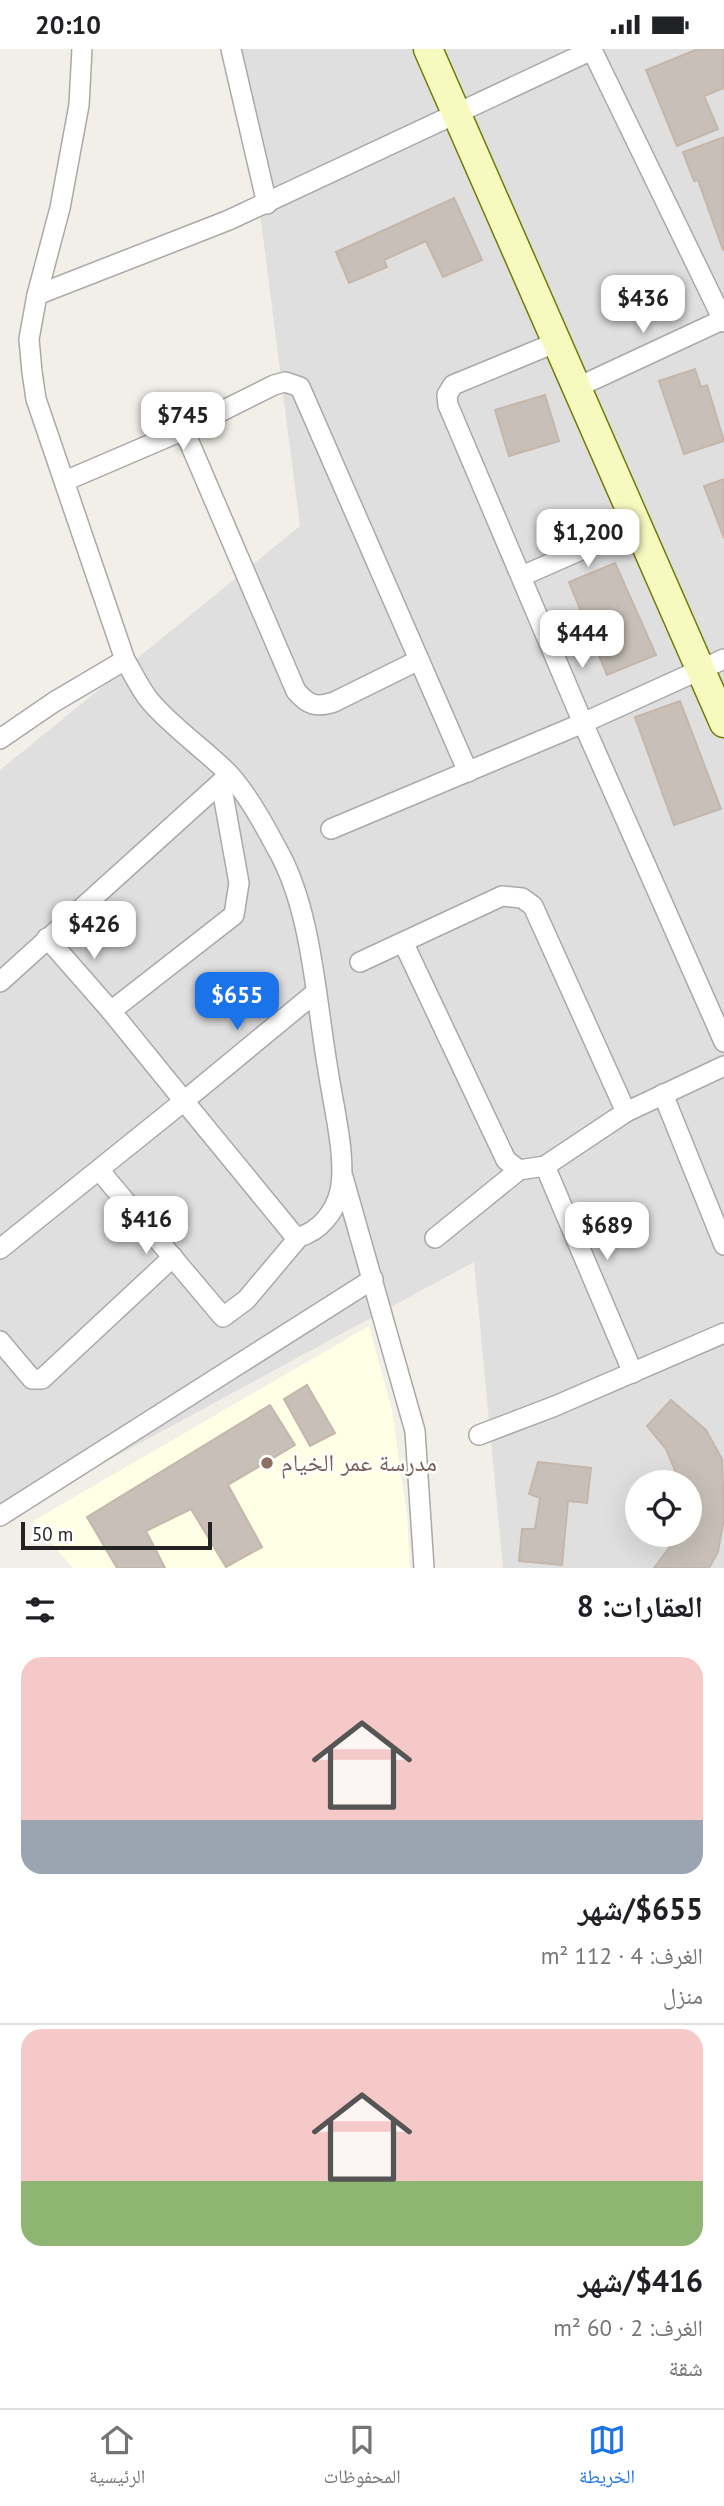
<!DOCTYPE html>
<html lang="ar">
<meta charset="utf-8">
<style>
:root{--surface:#fff;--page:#f6f6f6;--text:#202124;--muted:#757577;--line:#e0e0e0;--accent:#1a73e8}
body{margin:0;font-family:"PT Sans","Noto Naskh Arabic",sans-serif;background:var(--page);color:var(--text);direction:rtl;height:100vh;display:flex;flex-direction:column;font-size:26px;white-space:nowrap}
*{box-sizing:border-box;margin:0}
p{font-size:23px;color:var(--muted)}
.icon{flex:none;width:38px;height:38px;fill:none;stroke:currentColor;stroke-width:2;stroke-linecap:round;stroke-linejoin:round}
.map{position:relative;height:1519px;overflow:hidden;direction:ltr}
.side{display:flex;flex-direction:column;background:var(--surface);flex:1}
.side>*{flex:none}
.buttons{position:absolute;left:625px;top:1421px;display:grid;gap:14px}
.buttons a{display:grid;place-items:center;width:77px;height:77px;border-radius:50%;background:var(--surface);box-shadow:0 7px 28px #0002;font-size:35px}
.scale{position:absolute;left:21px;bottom:18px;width:191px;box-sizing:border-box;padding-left:7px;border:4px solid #222;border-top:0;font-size:19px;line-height:24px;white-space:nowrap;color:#222;-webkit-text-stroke:5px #fff;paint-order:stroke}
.price{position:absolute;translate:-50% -60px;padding:0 16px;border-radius:14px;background:#fff;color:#222;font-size:23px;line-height:46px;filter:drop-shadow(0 2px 4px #0008)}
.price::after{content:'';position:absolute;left:50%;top:42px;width:21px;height:16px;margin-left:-10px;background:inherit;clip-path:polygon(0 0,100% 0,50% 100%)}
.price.selected{background:var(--accent);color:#fff}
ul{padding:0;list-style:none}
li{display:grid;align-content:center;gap:14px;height:371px;padding:0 21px}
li+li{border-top:2px solid var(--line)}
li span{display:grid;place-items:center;height:217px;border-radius:21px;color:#555}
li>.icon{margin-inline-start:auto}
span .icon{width:126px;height:126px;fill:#fffc;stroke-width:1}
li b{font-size:30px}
h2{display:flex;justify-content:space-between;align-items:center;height:84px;padding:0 21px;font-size:30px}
.status{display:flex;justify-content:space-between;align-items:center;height:49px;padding:0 35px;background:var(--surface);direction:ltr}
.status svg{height:19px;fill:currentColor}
.menu{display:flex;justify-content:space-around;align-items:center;height:98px;border-top:2px solid var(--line);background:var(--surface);font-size:19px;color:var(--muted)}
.menu a{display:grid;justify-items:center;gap:4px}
.menu .selected{color:var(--accent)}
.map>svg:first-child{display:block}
.residential{fill:#e0dfdf;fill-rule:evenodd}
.education{fill:#ffffe5}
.building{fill:#c7bfb8;stroke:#c4b6ab;stroke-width:2}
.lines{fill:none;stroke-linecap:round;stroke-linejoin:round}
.street-casing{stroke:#a9a9a9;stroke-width:22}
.secondary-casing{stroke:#707d05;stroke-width:31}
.street{stroke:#fff;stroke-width:19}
.secondary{stroke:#f7fabf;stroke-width:28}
.education-dot{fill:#8d6e63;stroke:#fff;stroke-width:2.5}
.labels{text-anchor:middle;stroke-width:5;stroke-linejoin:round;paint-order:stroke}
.education-label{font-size:24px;fill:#785e54;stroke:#fff;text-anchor:start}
</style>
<div class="status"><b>20:10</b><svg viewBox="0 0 49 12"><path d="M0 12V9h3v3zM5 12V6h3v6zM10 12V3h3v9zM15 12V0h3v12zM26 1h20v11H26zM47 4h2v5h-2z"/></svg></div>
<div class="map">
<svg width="724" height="1519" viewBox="0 0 724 1519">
<rect width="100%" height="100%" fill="#f2efe9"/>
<path class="residential" d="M239,0h485v1519h-221l-29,-306 -474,257v-749l300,-244zM637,1433h53v53h-53z"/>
<path class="education" d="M369,1277l23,84 15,105 3,53h-337l-40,-47z"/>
<g class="building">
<path d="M698,0h26v39l-20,8 14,33 -41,17 -31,-76z"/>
<path d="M724,88v113h-1l-25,-70 -4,1 -11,-29z"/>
<path d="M454,149l28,62 -39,17 -17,-36 -42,19 3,7 -38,16 -13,-31z"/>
<path d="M695,320l6,18 6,-2 17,56 -40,13 -25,-73z"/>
<path d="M545,346l14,46 -50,15 -14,-46z"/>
<path d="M724,430v59l-20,-52z"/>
<path d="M615,514l41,92 -49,20 -38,-93z"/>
<path d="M680,652l41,108 -47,16 -39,-108z"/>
<path d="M307,1336l28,48 -25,13 -26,-47z"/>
<path d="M671,1351l35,30 16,29 2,59 -6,34 -9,16h-55l25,-33h11v-53h-10l-14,-33 -19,-23z"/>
<path d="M270,1356l25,40 -67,40 34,62 -36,20 -35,-58 -45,22 19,37h-48l-30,-51z"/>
<path d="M538,1413l53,6 -4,35 -19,-2 -6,64 -43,-4 3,-32h13l5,-31 -11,-4z"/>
</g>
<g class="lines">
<defs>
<g id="street">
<path d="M82,0l-3,56 -19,103 -23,87 -8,44 3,33 4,27 89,261c8,13 15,29 25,41 23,27 53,47 78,72 19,20 36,51 49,76 35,60 39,153 51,221 5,35 19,88 12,121 -5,21 -20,40 -41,46l-6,-3 -109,-133 131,-108"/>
<path d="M231,0l36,155"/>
<path d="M37,246l192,-75 363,-170 132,272"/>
<path d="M557,293l-104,43 -6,10 1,10 135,318 141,319"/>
<path d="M578,338l146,-68"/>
<path d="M184,381l112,261c12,14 20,17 38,11l85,-42"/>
<path d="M65,432l119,-51 90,-45 11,-3 15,5 168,385"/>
<path d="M522,527l116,-51"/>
<path d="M0,690l54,-37 71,-42"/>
<path d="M331,780l252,-106 141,-64"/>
<path d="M47,889l64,73"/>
<path d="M404,895l102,216 13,10 26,-4 81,-54 98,-46"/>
<path d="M360,913l142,-66 20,2 11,8 93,206"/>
<path d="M0,933l229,-207"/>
<path d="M663,1045l61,151"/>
<path d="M545,1117l88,207"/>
<path d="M99,1121l124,147 23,-17 53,-63"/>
<path d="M343,1128l72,254 9,137"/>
<path d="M435,1189l84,-68"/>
<path d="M0,1200l184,-148 -73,-90 123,-96 5,-32 -18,-100"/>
<path d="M0,1292l32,38h10l131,-122"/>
<path d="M479,1386l76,-29 169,-73"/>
<path d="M0,1467l373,-237"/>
</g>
<path id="secondary" d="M428,0l296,674"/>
</defs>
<use href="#street" class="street-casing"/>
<use href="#secondary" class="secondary-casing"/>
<use href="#street" class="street"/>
<use href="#secondary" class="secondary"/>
</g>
<circle class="education-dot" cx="267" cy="1414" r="7"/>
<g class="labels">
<g class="education-label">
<text x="281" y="1422">مدرسة عمر الخيام</text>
</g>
</g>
</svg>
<div class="buttons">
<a><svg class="icon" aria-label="locate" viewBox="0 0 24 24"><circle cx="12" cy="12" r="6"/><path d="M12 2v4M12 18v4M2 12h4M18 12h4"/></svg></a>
</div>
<div class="scale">50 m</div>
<b class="price" style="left:643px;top:286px">$436</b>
<b class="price" style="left:183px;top:403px">$745</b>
<b class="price" style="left:588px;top:520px">$1,200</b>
<b class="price" style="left:582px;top:621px">$444</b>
<b class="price" style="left:94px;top:912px">$426</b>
<b class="price selected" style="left:237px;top:983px">$655</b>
<b class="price" style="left:146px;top:1207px">$416</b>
<b class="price" style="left:607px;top:1213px">$689</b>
</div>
<section class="side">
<h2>العقارات: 8<svg class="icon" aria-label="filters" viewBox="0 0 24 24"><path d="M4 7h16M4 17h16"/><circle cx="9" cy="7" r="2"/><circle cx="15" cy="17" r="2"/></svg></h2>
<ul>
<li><span style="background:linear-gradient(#f6c9c9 75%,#9aa5b1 0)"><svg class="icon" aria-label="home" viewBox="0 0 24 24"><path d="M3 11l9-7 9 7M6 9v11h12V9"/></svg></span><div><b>$655/شهر</b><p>الغرف: 4 · 112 m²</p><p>منزل</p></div></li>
<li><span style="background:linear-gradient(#f6c9c9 70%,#8fb573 0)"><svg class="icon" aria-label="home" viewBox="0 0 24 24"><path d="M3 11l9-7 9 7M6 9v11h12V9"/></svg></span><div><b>$416/شهر</b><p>الغرف: 2 · 60 m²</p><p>شقة</p></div></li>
</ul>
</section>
<nav class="menu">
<a class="selected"><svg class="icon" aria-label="map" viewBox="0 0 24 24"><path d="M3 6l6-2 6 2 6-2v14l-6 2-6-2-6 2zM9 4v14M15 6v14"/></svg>الخريطة</a>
<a><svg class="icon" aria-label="saved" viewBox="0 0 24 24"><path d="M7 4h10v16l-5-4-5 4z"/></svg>المحفوظات</a>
<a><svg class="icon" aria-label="home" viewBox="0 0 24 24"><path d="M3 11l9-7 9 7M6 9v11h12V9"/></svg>الرئيسية</a>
</nav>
